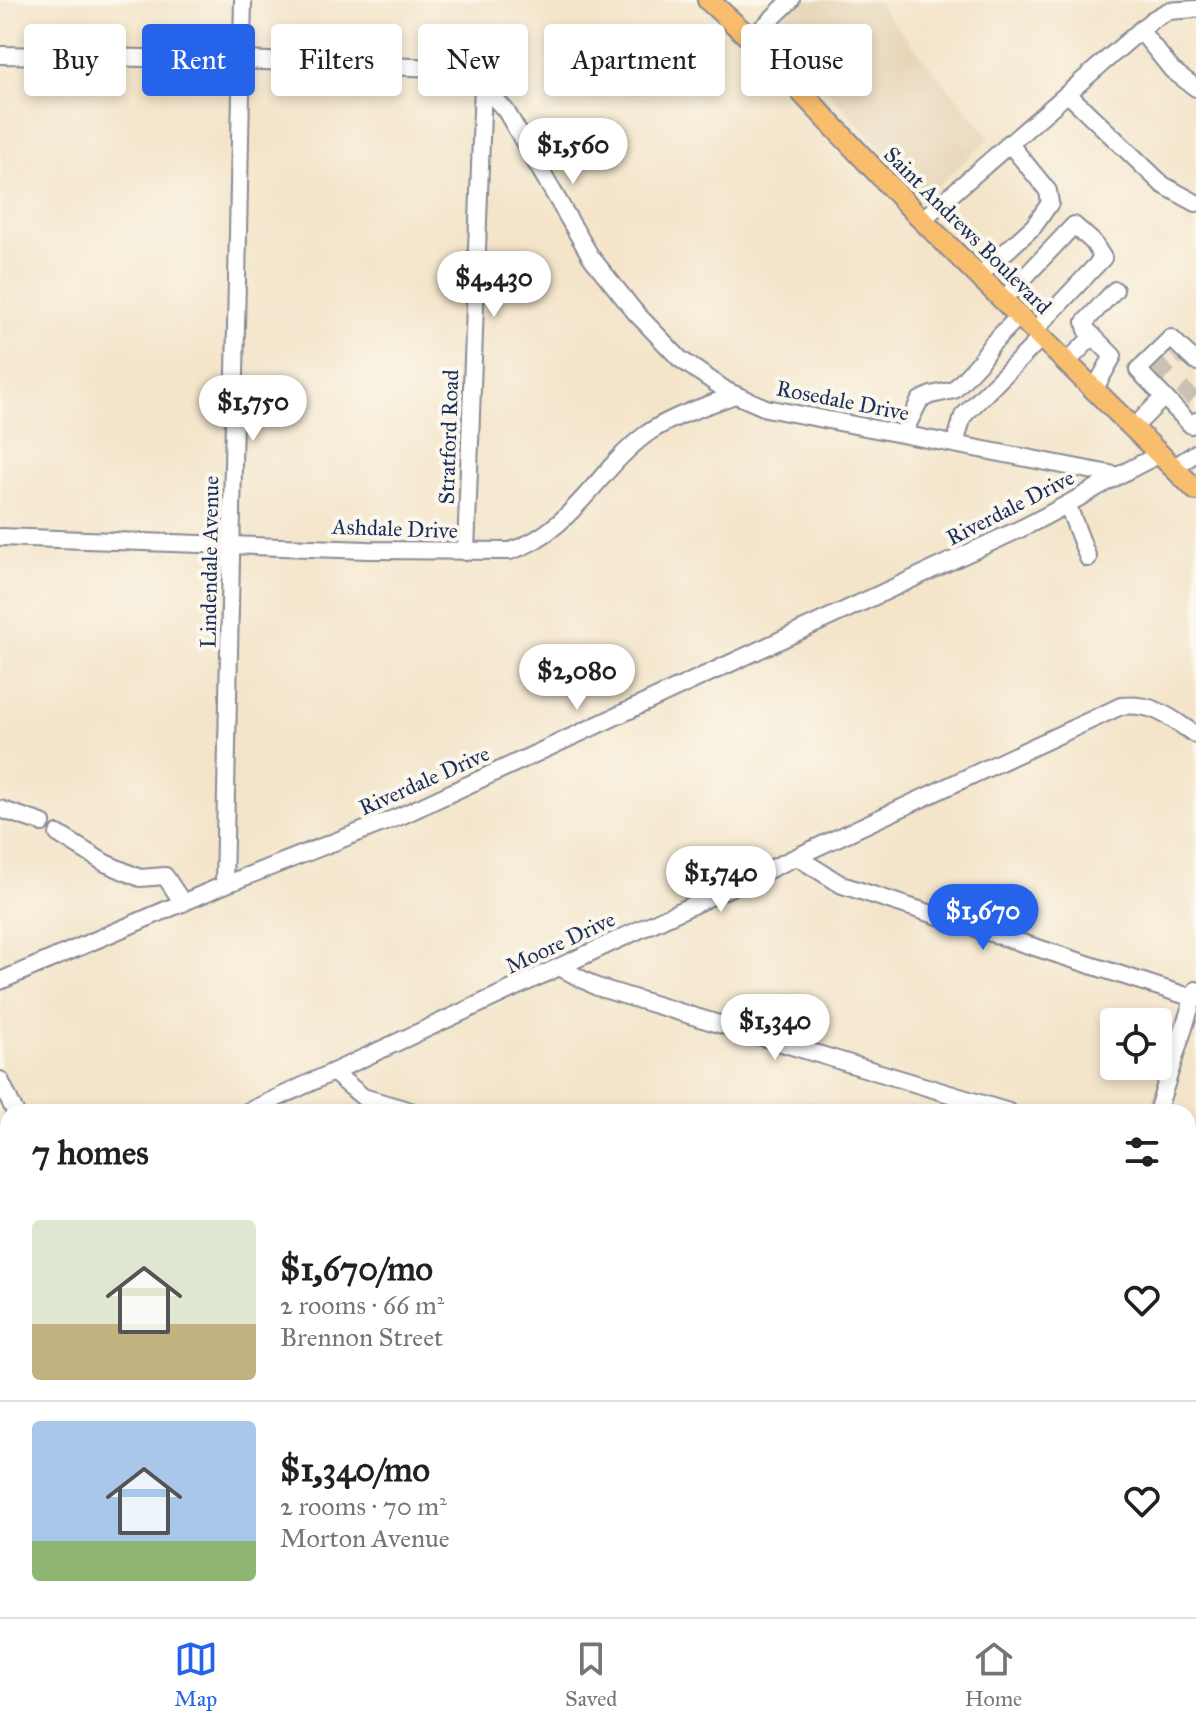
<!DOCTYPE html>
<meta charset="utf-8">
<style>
:root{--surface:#fff;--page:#f2f2f2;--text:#202124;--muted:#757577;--line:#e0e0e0;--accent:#2563eb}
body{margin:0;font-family:"IM FELL Great Primer",serif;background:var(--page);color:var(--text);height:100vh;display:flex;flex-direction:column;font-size:30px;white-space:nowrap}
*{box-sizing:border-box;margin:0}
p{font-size:26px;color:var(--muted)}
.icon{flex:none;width:44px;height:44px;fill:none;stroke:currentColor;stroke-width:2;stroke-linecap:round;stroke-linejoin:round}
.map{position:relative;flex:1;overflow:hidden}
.panel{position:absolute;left:0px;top:1104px;width:1196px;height:514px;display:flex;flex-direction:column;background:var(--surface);border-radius:24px 24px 0 0;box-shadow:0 4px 12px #0003}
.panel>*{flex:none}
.guide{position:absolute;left:24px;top:24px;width:1148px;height:72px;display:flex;gap:16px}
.tools{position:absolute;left:1100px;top:1008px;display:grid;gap:16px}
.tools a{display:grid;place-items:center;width:72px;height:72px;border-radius:8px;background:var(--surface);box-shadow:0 4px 12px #0003;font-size:40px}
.price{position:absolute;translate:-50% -68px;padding:0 18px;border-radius:28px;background:#fff;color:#222;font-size:26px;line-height:52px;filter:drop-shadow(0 2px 4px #0008)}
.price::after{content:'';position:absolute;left:50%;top:48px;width:24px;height:18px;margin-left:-12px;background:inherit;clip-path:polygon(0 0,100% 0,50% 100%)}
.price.selected{background:var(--accent);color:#fff}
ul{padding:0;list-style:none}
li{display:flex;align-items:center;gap:24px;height:200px;padding:0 32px}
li+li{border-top:2px solid var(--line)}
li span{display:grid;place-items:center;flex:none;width:224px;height:160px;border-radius:8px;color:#555}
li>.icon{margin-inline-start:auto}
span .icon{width:96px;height:96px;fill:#fffc;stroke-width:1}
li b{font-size:34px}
h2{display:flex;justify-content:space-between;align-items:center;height:96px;padding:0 32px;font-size:34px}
.pill{padding:0 28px;border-radius:8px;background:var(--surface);box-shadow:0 4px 12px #0003;font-size:28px;line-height:72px}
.pill.selected{background:var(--accent);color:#fff}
.tab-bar{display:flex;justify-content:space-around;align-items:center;height:112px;border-top:2px solid var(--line);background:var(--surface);font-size:22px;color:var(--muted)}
.tab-bar a{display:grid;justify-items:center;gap:4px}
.tab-bar .selected{color:var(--accent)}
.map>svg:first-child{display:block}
.built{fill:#e7d5b8}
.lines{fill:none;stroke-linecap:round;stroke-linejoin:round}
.minor-tunnel{stroke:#c9c1b4;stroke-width:16;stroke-dasharray:16 8;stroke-linecap:butt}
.minor-casing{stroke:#888a94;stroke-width:20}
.major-casing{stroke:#888a94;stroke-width:24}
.highway-casing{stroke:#888a94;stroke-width:26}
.minor{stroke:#fff;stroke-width:16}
.major{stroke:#f9be6d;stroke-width:20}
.highway{stroke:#f9be6d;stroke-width:22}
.labels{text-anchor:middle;stroke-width:8;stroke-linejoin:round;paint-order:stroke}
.street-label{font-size:22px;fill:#1b2f5e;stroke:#fbf7ec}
</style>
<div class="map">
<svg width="1196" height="1617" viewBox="0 0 1196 1617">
<rect width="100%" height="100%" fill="#fbf7ec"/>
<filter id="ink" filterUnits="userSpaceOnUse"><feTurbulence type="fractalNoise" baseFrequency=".0125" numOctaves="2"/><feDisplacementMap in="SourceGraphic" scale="16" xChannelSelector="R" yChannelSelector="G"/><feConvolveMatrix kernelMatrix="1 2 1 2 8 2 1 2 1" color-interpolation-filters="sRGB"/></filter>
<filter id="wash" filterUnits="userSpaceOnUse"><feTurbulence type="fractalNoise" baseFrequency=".006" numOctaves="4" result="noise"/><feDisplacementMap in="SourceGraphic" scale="32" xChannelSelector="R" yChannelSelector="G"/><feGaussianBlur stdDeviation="1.8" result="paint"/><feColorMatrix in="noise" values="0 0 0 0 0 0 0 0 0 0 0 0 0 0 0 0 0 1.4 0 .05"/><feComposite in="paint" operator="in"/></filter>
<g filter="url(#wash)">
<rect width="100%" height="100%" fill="#f4e5ca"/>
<path class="built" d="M799,0h76l115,138 -63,57h-5l-150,-167z"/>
</g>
<g filter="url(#ink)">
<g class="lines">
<g class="minor-tunnel">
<path d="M1158,376l18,-18"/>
<path d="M1182,399l14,-14"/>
</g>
<defs>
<g id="minor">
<path d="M1140,30l32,40 24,18"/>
<path d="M751,39l40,-39"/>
<path d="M0,55l242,5 219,9 15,8 30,34 85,146 44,55 45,47 47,32 39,17 349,67"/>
<path d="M1068,94l95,91 33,18"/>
<path d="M922,220l230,-200 16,-9 28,-2"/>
<path d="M979,276l55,-50 16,-23 -2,-12 -39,-48"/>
<path d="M1003,300l71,-75 19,17 10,16 -69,73"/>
<path d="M1196,362l-25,-24 -33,32 53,55 5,-4"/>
<path d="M1066,363l27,-27"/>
<path d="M1094,390l19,-34 -26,-26 -2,-8 30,-32"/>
<path d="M1133,428l31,-31"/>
<path d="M903,434l17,-34 11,-5 23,-5 25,-27 12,-18 28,-29"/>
<path d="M955,444l8,-28 78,-78"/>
<path d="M1173,468l23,-15"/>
<path d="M1068,506l20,52"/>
<path d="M0,537l368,13 142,1c60,-18 87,-80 135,-116 26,-19 61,-29 90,-40"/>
<path d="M466,552l17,-468"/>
<path d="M0,809l42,14"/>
<path d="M58,834l47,29 35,15 25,-2 18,27"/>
<path d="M797,857l45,28 351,113"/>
<path d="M224,885l19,-885"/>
<path d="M559,967l38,20 412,125"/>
<path d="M0,981l224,-96 179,-70 617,-286c48,-23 91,-52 139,-74"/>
<path d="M333,1072l30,25 51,15"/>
<path d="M0,1080l15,32"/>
<path d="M247,1112l874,-406c34,-3 48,11 75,29"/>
<path d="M1157,1112l39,-122"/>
<path d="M0,1154l8,11"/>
<path d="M0,1210l8,-29"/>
<path d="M0,1446h8"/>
<path d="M560,1610l24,7"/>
<path d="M997,1617l11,-7"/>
</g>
<path id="major" d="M708,0l43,39 171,181 274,270"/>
<g id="highway">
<path d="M0,1213l8,2"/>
<path d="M1188,1570l8,3"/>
</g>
</defs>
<use href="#minor" class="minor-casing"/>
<use href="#major" class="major-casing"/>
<use href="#highway" class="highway-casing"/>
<use href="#minor" class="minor"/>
<use href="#major" class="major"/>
<use href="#highway" class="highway"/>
</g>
</g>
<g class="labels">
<g class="street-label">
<text transform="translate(968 230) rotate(45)" y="8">Saint Andrews Boulevard</text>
<text transform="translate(843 400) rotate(11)" y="8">Rosedale Drive</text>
<text transform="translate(448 437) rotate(-88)" y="8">Stratford Road</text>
<text transform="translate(1010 507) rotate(-27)" y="8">Riverdale Drive</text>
<text transform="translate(395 528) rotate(2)" y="8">Ashdale Drive</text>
<text transform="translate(209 562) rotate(-89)" y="8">Lindendale Avenue</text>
<text transform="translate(424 780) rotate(-24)" y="8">Riverdale Drive</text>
<text transform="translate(560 942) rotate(-25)" y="8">Moore Drive</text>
</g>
</g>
</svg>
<div class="tools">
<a><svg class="icon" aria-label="locate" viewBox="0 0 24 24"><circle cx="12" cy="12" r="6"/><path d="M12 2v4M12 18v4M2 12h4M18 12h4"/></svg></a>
</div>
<b class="price" style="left:573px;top:186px">$1,560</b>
<b class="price" style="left:494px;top:319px">$4,430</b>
<b class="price" style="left:253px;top:443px">$1,750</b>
<b class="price" style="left:577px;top:712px">$2,080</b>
<b class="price" style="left:721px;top:914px">$1,740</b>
<b class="price selected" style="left:983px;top:952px">$1,670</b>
<b class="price" style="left:775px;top:1062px">$1,340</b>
<div class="guide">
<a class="pill">Buy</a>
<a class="pill selected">Rent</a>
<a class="pill">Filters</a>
<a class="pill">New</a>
<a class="pill">Apartment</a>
<a class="pill">House</a>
</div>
<section class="panel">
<h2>7 homes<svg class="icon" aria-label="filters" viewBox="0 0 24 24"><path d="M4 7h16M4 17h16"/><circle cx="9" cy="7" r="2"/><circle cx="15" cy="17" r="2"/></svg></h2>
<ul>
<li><span style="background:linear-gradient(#dfe7d0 65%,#c2b280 0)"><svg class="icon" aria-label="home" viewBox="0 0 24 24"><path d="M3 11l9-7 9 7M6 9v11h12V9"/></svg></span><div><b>$1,670/mo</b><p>2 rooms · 66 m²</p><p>Brennon Street</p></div><svg class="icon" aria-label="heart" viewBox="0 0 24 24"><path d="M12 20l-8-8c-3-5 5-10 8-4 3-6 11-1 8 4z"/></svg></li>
<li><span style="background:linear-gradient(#a9c7e8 75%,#8fb573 0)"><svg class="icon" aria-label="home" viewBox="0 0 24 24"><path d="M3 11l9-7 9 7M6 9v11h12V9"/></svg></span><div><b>$1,340/mo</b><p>2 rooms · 70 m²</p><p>Morton Avenue</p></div><svg class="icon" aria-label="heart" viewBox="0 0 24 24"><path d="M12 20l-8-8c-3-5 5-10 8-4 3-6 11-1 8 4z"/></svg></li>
</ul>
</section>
</div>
<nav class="tab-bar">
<a class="selected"><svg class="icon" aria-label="map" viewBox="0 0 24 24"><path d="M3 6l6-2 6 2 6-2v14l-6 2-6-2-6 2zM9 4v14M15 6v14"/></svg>Map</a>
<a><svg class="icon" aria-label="saved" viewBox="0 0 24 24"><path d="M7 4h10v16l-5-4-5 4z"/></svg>Saved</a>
<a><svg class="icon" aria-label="home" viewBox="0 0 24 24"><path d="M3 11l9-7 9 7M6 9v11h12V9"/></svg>Home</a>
</nav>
